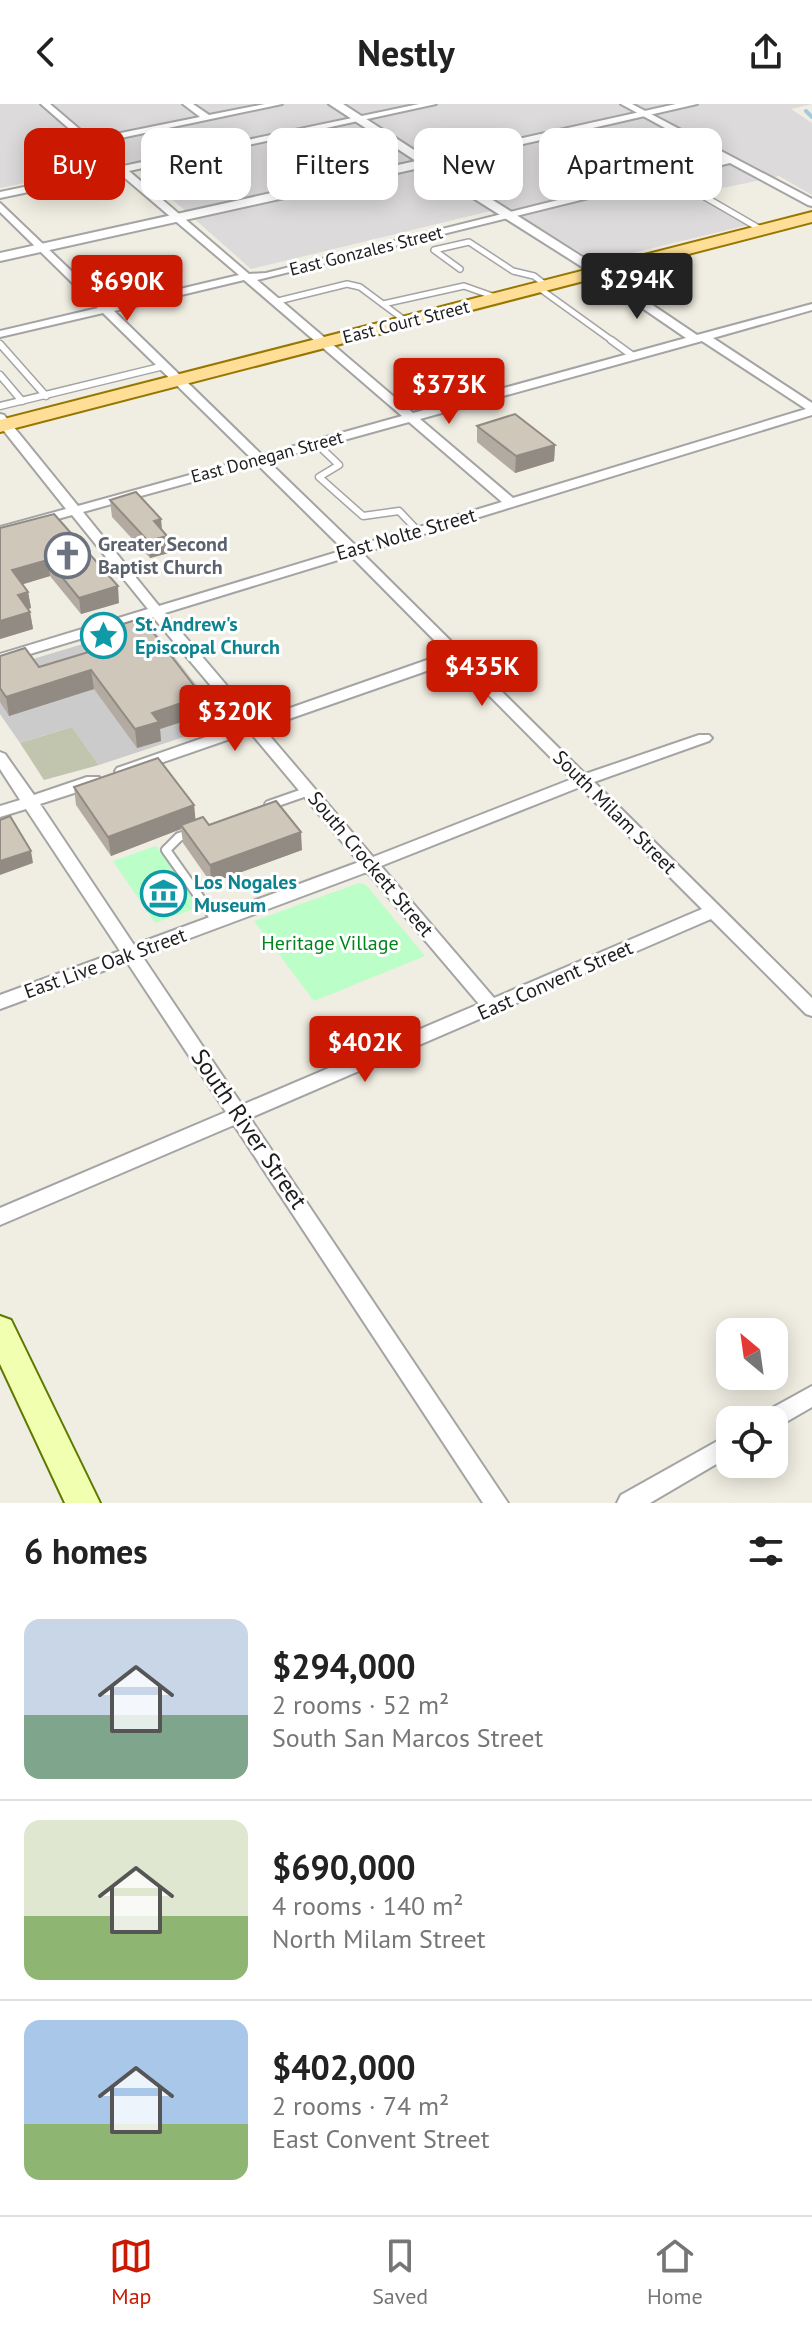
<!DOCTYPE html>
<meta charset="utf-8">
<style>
:root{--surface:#fff;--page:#f6f6f6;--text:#222;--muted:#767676;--line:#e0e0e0;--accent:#cb1800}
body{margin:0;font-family:"PT Sans",sans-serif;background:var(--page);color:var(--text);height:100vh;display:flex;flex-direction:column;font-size:30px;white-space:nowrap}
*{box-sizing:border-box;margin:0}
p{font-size:26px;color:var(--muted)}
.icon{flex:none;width:44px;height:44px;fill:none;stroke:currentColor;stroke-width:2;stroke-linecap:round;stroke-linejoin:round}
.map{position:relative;height:1399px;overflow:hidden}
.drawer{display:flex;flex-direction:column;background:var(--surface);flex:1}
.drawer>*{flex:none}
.banner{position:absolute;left:24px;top:24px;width:764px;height:72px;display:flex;gap:16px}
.needle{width:52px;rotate:331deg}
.tools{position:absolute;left:716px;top:1214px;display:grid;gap:16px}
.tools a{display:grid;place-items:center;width:72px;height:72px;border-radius:16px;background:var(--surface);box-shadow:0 4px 20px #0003;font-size:40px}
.price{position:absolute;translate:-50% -68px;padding:0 18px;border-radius:8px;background:var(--accent);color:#fff;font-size:26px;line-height:52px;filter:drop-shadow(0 2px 4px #0008)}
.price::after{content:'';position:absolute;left:50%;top:48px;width:24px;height:18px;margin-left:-12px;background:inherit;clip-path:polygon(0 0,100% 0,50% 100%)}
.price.on{background:#222;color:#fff}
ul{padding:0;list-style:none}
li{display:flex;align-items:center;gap:24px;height:200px;padding:0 24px}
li+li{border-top:2px solid var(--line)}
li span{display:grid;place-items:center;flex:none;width:224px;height:160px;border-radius:16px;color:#555}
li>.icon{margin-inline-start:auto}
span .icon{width:96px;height:96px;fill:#fffc;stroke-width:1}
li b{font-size:34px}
h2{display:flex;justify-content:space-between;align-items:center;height:96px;padding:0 24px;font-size:34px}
.tag{padding:0 28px;border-radius:16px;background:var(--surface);box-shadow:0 4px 20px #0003;font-size:28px;line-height:72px}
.tag.on{background:var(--accent);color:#fff}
header{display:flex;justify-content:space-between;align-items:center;height:104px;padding:0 24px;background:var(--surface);font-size:36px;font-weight:800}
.tab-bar{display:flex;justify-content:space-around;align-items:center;height:112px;border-top:2px solid var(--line);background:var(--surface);font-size:22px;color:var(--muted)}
.tab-bar a{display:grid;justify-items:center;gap:4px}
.tab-bar .on{color:var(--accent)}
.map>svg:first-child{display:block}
.residential{fill:#dcdada}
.religious{fill:#cbcbcb}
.construction{fill:#c2c5ad}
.park{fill:#bbfec8}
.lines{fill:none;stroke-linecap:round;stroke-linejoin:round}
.stream{stroke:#9fcae1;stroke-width:4}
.service-far2-casing{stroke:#a4a4a4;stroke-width:8}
.service-far1-casing{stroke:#a4a4a4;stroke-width:9}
.service-casing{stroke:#a4a4a4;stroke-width:12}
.minor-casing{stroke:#a4a4a4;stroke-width:4}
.tertiary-casing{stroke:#a4a4a4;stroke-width:4}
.secondary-casing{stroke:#5d7900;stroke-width:4}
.primary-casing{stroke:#977700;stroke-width:4}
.service-far2{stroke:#fff;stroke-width:5}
.service-far1{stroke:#fff;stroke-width:6}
.service{stroke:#fff;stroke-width:8}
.minor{fill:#fff;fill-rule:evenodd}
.tertiary{fill:#fff;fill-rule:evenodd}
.secondary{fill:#f1ffb1;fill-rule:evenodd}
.primary{fill:#ffdf98;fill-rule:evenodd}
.wall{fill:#b3aba1}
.shaded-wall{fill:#928b83}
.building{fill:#d0c7bb;stroke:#928b83;stroke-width:2}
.labels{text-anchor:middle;stroke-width:6;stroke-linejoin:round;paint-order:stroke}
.far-street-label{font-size:18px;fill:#1d1d1d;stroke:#fff}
.street-label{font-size:20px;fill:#1d1d1d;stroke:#fff}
.worship-label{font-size:20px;font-weight:bold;fill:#5b616d;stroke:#fff;text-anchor:start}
.culture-label{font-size:20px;font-weight:bold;fill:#0d838f;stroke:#fff;text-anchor:start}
.park-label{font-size:20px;fill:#02851d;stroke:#fff}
.near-street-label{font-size:24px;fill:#1d1d1d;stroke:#fff}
</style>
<header><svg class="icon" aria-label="back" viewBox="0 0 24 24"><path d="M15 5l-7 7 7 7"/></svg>Nestly<svg class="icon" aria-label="share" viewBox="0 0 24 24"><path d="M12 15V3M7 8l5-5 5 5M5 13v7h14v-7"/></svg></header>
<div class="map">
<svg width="812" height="1399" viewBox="0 0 812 1399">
<rect width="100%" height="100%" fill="#f0ede2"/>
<path class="residential" d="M0,0h812l-21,5 21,14v72l-33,-19 -80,17 57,30 -161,39 -88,-55 -256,62 -121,-107 -130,26z"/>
<path class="religious" d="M149,520l77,99 -127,42 -27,-38 -52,16 -20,-29v-45z"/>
<path class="construction" d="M72,623l27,38 -55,15 -24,-37z"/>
<g class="park">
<path d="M156,742l43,61 -44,16 -42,-62z"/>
<path d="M359,779l7,2 59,71 -111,45 -60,-80z"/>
</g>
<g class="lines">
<path class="stream" d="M806,7l6,6"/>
<defs>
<g id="service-far2">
<path d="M667,71l95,55"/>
<path d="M460,165l-26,-19 35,-8 44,29 21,5 13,10"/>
<path d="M539,184l75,54"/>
<path d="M274,198l73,-18 13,3 47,35"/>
<path d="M383,200l81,-18 34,12"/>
</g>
<g id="service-far1">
<path d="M611,236l22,16"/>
<path d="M0,240l46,52"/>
<path d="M0,271l22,26"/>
<path d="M0,302l164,-40"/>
<path d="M316,339l23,22 -20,12 44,39 36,-5 18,19"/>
</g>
<g id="service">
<path d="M269,701l40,-14"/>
<path d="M192,729l-13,4 -13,13 51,72"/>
</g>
<g id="minor">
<path d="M41,0h9l41,35 109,-22 -17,-13h10l16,11 56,-11h17l-185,39 26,23 296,-62h17l-307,67 120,103 17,-1 456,-114 -101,-55h11l180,95v7l-4,-1 -78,-42 -473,117 156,133 273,-75 -92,-63v-4h8l95,64 115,-31v6l-99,28 99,65v12l-450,138 223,221 114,-39h10l3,3 -3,3 -115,41 218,216v18l-6,-2 -95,-95 -461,199 258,385h-25l-249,-378 -234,100v-17l226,-96 -99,-150 -127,47v-14l120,-44 -94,-142 -26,8v-11l20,-6 -20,-31v-17l5,2 29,41 53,-18h12l2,4 -2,4 -59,19 94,141 225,-83 -109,-130 -121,42h-12l-2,-3 2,-3 126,-44 -90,-107 -153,46v-9l148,-45 -76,-94 -72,20v-8l66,-18 -66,-83v-12l4,1 74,91 173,-48 -148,-145 -103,24v-6l98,-23 -98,-96v-9l108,103 131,-31 -120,-102 -119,25v-6l114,-24zM244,176l158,136 -140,39 -148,-144zM702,237l104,68 -293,89 -93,-79zM409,318l93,80 -146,44 -88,-85zM257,360l87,86 -185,56 -76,-94zM351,452l96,97 -191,67 -91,-107zM455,557l117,118 -199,78 -110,-129zM580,683l122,122 -208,89 -113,-132zM367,768l112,132 -237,101 -100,-149z"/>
<path d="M812,1282v21l-38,22v-9h-14l3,-7z"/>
<path d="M730,1330v22l-80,47h-33l4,-8z"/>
</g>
<path id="tertiary" d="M329,0h14l85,55 248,-55h21l-261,60 167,106v6l-5,1 -174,-110 -424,94v-8l416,-92z"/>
<path id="secondary" d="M0,1212l11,4 89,183h-35l-65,-139z"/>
<path id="primary" d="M812,108v10l-812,210v-12z"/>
</defs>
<use href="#service-far2" class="service-far2-casing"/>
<use href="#service-far1" class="service-far1-casing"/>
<use href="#service" class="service-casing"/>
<use href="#minor" class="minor-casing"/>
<use href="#tertiary" class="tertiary-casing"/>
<use href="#secondary" class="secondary-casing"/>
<use href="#primary" class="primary-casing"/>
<use href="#service-far2" class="service-far2"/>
<use href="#service-far1" class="service-far1"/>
<use href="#service" class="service"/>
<use href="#minor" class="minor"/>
<use href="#tertiary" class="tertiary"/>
<use href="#secondary" class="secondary"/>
<use href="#primary" class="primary"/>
</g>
<g class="wall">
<path d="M477,322l78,19 -1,16 -39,12 -38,-31z"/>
<path d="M110,396l51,19 1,11 7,23 -19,5 -38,-41z"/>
<path d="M0,424l119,75 -38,11 -31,-38 -28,8 6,8 3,16 -3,1 2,3 3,17 -33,10z"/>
<path d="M91,530l112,81 -43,14 1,12 -24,7 -43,-59 -85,27 -9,-14v-46l39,11 54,-16z"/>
<path d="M74,683l120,18 1,15 14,5 93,25 -91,33 -28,-40 -2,-14 -70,27 -35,-51z"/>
</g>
<g class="shaded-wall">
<path d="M555,341l-1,16 -39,12 1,-17z"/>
<path d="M161,415l1,17 -8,-15z"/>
<path d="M167,432l2,17 -19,5 -2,-17z"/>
<path d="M48,456l2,16 -36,11 -2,-17z"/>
<path d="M118,482l1,17 -38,11 -2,-16z"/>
<path d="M28,488l3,16 -11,4 -2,-17z"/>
<path d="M30,508l3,17 -33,10v-18z"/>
<path d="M91,566l3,19 -85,27 -3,-19z"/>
<path d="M202,592l1,19 -43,14 1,12 -24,7 -2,-19 17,-16z"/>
<path d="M194,701l2,19 -15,1v4l-70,27 -3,-19z"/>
<path d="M301,728l1,18 -91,33 -1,-18z"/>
<path d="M31,747l2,12 -33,12v-14z"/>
</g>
<g class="building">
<path d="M515,310l40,31 -39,11 -39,-30z"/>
<path d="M136,388l25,27 -7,2 13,15 -19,5 -38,-41z"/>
<path d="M54,410l64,72 -39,12 -31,-38 -36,10 16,22 -10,3 12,17 -30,9v-93z"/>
<path d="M142,514l60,78 -50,17 7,9 -24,7 -44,-59 -85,27 -6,-9v-32l25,-8 14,19 63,-19 -11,-14z"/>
<path d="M158,654l36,47 -86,32 -34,-50z"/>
<path d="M276,697l25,31 -91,33 -29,-40 22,-8 6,8z"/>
<path d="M10,712l21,35 -31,10v-41z"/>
</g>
<defs>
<symbol id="church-ring" viewBox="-11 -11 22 22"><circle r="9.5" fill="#fff" stroke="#6b7280" stroke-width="1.5"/><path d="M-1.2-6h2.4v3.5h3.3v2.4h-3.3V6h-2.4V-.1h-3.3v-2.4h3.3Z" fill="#6b7280"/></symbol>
<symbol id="sight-ring" viewBox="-11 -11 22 22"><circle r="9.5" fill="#fff" stroke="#0f9aa8" stroke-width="1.5"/><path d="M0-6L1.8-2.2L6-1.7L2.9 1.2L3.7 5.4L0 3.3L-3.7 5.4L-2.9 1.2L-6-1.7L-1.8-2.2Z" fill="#0f9aa8"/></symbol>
<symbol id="museum-ring" viewBox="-11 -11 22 22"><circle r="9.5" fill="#fff" stroke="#0f9aa8" stroke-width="1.5"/><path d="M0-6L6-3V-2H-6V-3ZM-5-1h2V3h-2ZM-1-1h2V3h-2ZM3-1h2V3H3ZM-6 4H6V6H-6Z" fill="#0f9aa8"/></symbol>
</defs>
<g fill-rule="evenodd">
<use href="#church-ring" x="42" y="426" width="51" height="51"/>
<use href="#sight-ring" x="78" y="506" width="51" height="51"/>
<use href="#museum-ring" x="138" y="764" width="51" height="51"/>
</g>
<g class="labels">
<g class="far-street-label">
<text transform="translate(366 147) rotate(-14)" y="6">East Gonzales Street</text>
<text transform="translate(406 218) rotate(-14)" y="6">East Court Street</text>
<text transform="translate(267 353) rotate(-15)" y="6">East Donegan Street</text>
</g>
<g class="street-label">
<text transform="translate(406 430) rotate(-16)" y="7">East Nolte Street</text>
<text transform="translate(615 708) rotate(45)" y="7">South Milam Street</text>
<text transform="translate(371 760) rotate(50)" y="7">South Crockett Street</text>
<text transform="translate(105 859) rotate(-20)" y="7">East Live Oak Street</text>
<text transform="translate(555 876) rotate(-24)" y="7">East Convent Street</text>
</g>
<g class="worship-label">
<text x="98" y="447">Greater Second<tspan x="98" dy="23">Baptist Church</tspan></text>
</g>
<g class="culture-label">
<text x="135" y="527">St. Andrew's<tspan x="135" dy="23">Episcopal Church</tspan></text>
<text x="194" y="785">Los Nogales<tspan x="194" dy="23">Museum</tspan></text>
</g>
<g class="park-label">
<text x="330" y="846">Heritage Village</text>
</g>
<g class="near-street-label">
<text transform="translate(249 1025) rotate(56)" y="8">South River Street</text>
</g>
</g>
</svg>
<div class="tools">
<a><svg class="needle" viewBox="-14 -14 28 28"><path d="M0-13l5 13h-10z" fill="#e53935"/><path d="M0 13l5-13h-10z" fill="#767676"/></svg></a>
<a><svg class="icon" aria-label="locate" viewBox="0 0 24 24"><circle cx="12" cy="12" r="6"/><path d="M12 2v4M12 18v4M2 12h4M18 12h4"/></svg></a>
</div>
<b class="price on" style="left:637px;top:217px">$294K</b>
<b class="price" style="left:127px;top:219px">$690K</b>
<b class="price" style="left:449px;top:322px">$373K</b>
<b class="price" style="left:482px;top:604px">$435K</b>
<b class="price" style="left:235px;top:649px">$320K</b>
<b class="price" style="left:365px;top:980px">$402K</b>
<div class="banner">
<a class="tag on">Buy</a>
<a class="tag">Rent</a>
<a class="tag">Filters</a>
<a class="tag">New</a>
<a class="tag">Apartment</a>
</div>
</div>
<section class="drawer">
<h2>6 homes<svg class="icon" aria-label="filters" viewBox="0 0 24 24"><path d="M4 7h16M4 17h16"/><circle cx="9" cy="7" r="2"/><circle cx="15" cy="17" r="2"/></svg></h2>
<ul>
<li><span style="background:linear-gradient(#c9d6e8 60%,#7fa58c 0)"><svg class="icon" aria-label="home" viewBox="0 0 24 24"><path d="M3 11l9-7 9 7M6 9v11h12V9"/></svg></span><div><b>$294,000</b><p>2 rooms · 52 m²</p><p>South San Marcos Street</p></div></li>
<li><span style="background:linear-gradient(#dfe7d0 60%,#8fb573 0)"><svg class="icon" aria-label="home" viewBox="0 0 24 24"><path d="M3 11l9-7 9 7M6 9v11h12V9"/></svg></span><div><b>$690,000</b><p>4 rooms · 140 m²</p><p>North Milam Street</p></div></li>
<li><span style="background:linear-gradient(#a9c7e8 65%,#8fb573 0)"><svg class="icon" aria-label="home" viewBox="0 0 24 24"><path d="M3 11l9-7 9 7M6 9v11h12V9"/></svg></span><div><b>$402,000</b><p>2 rooms · 74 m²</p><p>East Convent Street</p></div></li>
</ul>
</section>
<nav class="tab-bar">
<a class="on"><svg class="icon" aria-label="map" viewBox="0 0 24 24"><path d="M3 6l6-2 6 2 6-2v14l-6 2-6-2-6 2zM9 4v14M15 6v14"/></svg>Map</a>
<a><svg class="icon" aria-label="saved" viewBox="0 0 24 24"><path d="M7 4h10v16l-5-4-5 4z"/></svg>Saved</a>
<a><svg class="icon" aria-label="home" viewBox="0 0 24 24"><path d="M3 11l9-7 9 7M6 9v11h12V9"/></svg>Home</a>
</nav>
